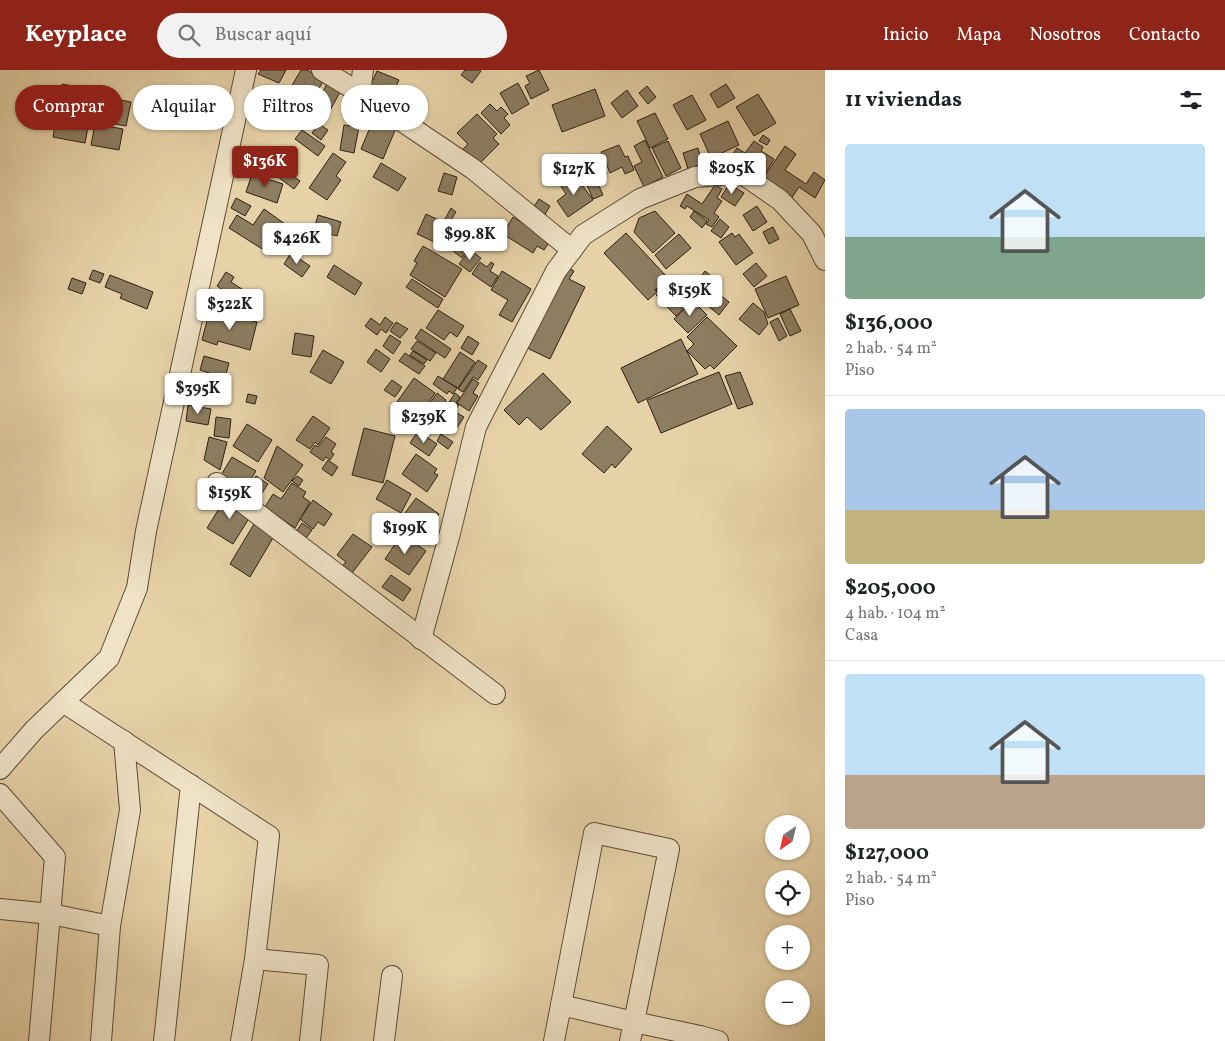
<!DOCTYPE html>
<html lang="es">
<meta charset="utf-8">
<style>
:root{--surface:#fff;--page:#f2f2f2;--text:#202124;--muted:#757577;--line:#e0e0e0;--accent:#8f2418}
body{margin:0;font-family:Vollkorn,serif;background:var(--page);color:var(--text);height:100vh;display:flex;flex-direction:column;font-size:19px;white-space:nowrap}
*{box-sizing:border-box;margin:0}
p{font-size:16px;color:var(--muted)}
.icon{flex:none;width:28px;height:28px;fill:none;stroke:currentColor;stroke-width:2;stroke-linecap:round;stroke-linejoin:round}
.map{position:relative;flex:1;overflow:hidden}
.details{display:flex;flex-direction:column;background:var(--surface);width:400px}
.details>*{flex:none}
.hud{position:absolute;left:15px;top:15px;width:475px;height:45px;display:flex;gap:10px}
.needle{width:32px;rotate:214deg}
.tools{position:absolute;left:765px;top:745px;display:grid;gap:10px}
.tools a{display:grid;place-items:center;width:45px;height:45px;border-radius:50%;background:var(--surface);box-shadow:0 1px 4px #0004;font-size:25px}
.price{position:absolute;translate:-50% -42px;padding:0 11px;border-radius:5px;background:#fff;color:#222;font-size:16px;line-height:32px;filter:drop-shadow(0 1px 2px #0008)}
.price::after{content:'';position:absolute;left:50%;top:30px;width:15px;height:11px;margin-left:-8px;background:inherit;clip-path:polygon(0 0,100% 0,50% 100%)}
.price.active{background:var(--accent);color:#fff}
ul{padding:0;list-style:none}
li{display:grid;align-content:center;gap:10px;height:265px;padding:0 20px}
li+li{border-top:1px solid var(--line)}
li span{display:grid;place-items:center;height:155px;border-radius:5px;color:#555}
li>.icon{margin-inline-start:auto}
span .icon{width:90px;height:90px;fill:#fffc;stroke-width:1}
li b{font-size:21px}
h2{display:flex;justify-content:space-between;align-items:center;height:60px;padding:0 20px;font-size:21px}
.pill{padding:0 18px;border-radius:22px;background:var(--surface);box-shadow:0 1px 4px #0004;font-size:18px;line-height:45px}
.pill.active{background:var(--accent);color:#fff}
header{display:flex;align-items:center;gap:30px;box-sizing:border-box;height:70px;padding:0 25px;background:var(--accent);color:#fff}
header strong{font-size:24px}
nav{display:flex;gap:28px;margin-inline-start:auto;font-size:18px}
.search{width:350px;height:45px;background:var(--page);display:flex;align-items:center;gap:12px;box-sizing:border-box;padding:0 18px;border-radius:28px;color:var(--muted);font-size:19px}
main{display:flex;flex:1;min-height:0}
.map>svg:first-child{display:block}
.building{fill:#8d7d61;stroke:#2c2114}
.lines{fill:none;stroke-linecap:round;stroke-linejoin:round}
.minor-casing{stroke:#5b4d39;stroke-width:22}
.minor{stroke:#efe2c6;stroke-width:20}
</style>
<header>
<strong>Keyplace</strong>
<div class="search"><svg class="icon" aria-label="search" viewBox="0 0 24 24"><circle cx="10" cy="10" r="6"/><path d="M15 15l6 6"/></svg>Buscar aquí</div>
<nav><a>Inicio</a><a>Mapa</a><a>Nosotros</a><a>Contacto</a></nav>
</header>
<main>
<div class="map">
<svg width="825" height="971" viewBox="0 0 825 971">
<rect width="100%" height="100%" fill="#e7d2a8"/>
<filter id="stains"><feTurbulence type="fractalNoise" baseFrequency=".004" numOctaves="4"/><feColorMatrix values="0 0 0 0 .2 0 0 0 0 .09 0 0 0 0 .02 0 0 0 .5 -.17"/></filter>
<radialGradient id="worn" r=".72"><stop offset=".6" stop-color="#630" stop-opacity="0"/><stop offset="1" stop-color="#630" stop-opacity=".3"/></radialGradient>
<g class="building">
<path d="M261,0h25l-7,13 -21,-9z"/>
<path d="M301,0h6l17,10 -12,20 -21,-13z"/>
<path d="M465,0h14l2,1 -9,12 -11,-8z"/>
<path d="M539,0l10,20 -18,9 -6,-13 5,-3 -4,-7z"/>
<path d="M377,1l22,9 -9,19 -21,-10z"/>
<path d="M518,13l11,21 -17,10 -12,-21z"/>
<path d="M62,14l33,6 -10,53 -32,-6z"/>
<path d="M327,14l13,8 -14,26 -14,-8z"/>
<path d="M726,14l9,14 -17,10 -8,-14z"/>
<path d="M266,15l18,10 -11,17 -17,-11z"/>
<path d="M647,16l9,11 -8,7 -9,-11z"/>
<path d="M595,19l10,27 -43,16 -10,-27z"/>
<path d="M627,20l11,16 -16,12 -11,-15z"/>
<path d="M758,24l18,29 -22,13 -18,-29z"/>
<path d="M294,25l15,9 -5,9 -15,-9z"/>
<path d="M692,25l14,25 -19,10 -14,-25z"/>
<path d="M98,26l33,6 -5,24 -32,-6z"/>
<path d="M490,34l7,7 4,-4 7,7 -4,4 6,7 -9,9 -20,-21z"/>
<path d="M655,43l13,26 -18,9 -13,-27z"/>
<path d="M477,44l20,20 -4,4 6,6 -19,19 -19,-12 7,-7 -11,-11z"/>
<path d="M374,48l22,10 -13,31 -22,-10z"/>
<path d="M728,51l11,24 -28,13 -11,-24z"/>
<path d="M95,54l28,5 -4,21 -28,-5z"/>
<path d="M319,54l9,6 -7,10 -9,-7z"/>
<path d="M344,55l15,2 -5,26 -14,-3z"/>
<path d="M302,60l23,16 -7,10 -23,-17z"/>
<path d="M763,65l7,5 -3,5 -8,-4z"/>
<path d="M645,70l18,37 -19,10 -10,-21 8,-4 -8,-16z"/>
<path d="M668,71l13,27 -15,8 -14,-28z"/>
<path d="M754,71l9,6 -2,4 13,8 -11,18 -20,-8 -14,-10 8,-11 8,5z"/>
<path d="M619,75l6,12 3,-1 6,14 -9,4 -3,-7 -12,6 -9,-21z"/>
<path d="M785,76l11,8 -11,16 21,14 8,-12 11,8 -10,18 -16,-11 -8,12 -29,-19z"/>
<path d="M698,78l4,16 -14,5 -5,-16z"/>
<path d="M333,83l13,9 -10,14 5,4 -14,20 -18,-12z"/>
<path d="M601,86l6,18 -11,4 -7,-18z"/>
<path d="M275,93l25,18 -6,8 -24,-18z"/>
<path d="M381,93l25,15 -8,13 -25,-14z"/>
<path d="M444,103l13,4 -5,18 -14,-4z"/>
<path d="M252,104l31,10 -6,19 -31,-11z"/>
<path d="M575,105l18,25 -25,17 -11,-16 9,-7 -6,-9z"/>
<path d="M596,109l7,16 -10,4 -7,-16z"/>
<path d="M729,114l15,9 -9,13 -14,-9z"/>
<path d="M715,115l7,4 -5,9 5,3 -8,12 5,4 -7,10 -6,-3 3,-4 -22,-14 -2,3 -5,-3 7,-12 15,10z"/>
<path d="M236,128l15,8 -6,10 -14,-8z"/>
<path d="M539,129l11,7 -6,10 -11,-8z"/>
<path d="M757,136l10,16 -14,9 -10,-16z"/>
<path d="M451,138l5,4 -6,10 -5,-3z"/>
<path d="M264,139l21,15 -18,28 -38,-24 8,-13 16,10z"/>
<path d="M655,141l20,22 -22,20 -19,-21 5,-14z"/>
<path d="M694,141l13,10 -5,7 -12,-11z"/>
<path d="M426,144l13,6 -4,8 12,5 -6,12 -24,-11z"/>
<path d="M318,145l23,7 -4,14 -14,-4 1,-4 -9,-2z"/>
<path d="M513,147l37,24 -6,9 -7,-4 -4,7 -30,-19z"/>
<path d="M720,149l9,8 -8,11 -10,-7z"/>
<path d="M773,157l6,12 -10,5 -6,-12z"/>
<path d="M626,163l42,45 -13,12 2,2 -9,8 -44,-47z"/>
<path d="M732,163l3,4 4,-3 14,19 -17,12 -17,-23z"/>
<path d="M679,164l12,14 -25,21 -11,-14z"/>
<path d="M464,166l9,6 -11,16 -9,-7z"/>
<path d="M423,176l39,23 -17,28 -35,-22 7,-12 -3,-2z"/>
<path d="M470,180l11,8 -11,14 -11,-8z"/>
<path d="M291,183l19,13 -8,11 -18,-13z"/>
<path d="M480,192l7,5 4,-5 3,2 -4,7 8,5 -7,11 -19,-13z"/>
<path d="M756,193l11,13 -13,11 -11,-13z"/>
<path d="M334,195l28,18 -7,12 -28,-18z"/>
<path d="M565,196l9,5 -5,8 16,8 -35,72 -25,-12z"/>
<path d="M93,200l11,4 -4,9 -11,-4z"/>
<path d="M502,201l29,18 -19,33 -13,-7 9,-15 -17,-10z"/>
<path d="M705,201l17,14 -14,18 -17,-14z"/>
<path d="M226,202l8,5 -3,5 14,9 -7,10 -21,-15z"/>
<path d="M110,205l43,17 -6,17 -27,-11 2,-4 -17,-7z"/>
<path d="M786,206l13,29 -31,13 -13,-29z"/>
<path d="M72,208l14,5 -4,11 -14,-5z"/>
<path d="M412,209l31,20 -5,9 -32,-21z"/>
<path d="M668,209l23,23 -15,14 -20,-21 3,-3 -3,-2z"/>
<path d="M718,223l11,9 -10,13 -12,-10z"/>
<path d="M693,231l14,14 -19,18 -14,-14z"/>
<path d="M753,233l11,9 4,12 -9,11 -20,-16z"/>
<path d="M790,239l11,22 -11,5 -10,-22z"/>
<path d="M438,240l26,16 -7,11 -7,-5 -6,8 -18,-12z"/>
<path d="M220,243l37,9 -7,28 -32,-9 -1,4 -15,-5 6,-23 10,3z"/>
<path d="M385,247l8,6 -7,10 -5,-4 -4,6 -12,-9 6,-8 9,7z"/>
<path d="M707,247l30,29 -23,23 -4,-4 -5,4 -18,-18 7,-7 -7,-7z"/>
<path d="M778,248l9,18 -8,5 -9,-19z"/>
<path d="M396,252l12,7 -8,9 -10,-7z"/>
<path d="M421,259l30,20 -6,9 -30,-20z"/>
<path d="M295,263l19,3 -3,21 -19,-3z"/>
<path d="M390,265l11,7 -8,12 -10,-8z"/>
<path d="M468,266l11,7 -7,12 -11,-7z"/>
<path d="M681,269l17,35 -60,29 -17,-35z"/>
<path d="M417,271l19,12 -6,8 -19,-12z"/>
<path d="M376,279l14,10 -9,13 -14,-10z"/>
<path d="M323,280l21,12 -13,22 -21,-12z"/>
<path d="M413,281l14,9 -3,4 -14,-9z"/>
<path d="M460,282l15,10 -17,26 -15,-9z"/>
<path d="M405,283l20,13 -6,8 -20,-13z"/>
<path d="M204,286l25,7 -4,15 -25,-8z"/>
<path d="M478,290l9,6 -9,14 -5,-3 -10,15 -5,-3z"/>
<path d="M719,302l13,32 -71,29 -14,-33z"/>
<path d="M740,302l13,32 -15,5 -13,-33z"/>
<path d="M543,303l28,29 -30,28 -14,-13 -8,8 -15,-15z"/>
<path d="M202,304l21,6 -3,10 -21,-6z"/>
<path d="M438,306l19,12 -4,6 -4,-3 -2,3 -14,-10z"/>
<path d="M414,308l21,15 -16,24 -22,-15z"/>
<path d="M473,309l6,4 -6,10 5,3 -9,15 -12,-8z"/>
<path d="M392,310l10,7 -7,10 -11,-7z"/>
<path d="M437,323l9,7 -7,13 -4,-3 -2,4 -7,-5z"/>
<path d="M455,323l5,4 -4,6 3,2 -3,4 -8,-5z"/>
<path d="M248,324l9,2 -2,8 -9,-2z"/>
<path d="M188,335l23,4 -3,16 -22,-4z"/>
<path d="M452,340l12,7 -11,17 -8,-5 6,-8 -4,-3z"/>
<path d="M436,342l13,10 -6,7 -13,-9z"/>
<path d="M313,346l17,12 -12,17 -3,-3 -5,7 -14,-9z"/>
<path d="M216,347l15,2 -2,19 -15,-2z"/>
<path d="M247,354l25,16 -14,22 -25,-16z"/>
<path d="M607,356l25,23 -17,19 -3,-4 -8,9 -22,-19z"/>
<path d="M364,358l31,8 -12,47 -31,-8z"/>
<path d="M418,361l19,13 -8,12 -19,-13z"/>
<path d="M441,364l12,8 -5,7 -11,-8z"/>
<path d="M209,367l18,5 -7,28 -16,-10z"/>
<path d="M326,367l10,7 -5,8 3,2 -4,6 -4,-3 -3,4 -13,-9 5,-7 3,2z"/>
<path d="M277,376l26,19 -20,27 -19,-14z"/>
<path d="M416,384l21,15 -3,4 4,2 -11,17 -25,-18z"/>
<path d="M232,387l24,14 -12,19 -23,-15z"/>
<path d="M328,390l10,7 -6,9 -10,-7z"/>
<path d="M256,406l12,8 -10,15 -12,-8z"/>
<path d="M297,406l6,4 -4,6 -7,-5z"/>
<path d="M387,410l24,14 -10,19 -25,-14z"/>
<path d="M292,413l14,9 -3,5 7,5 -15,26 -30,-21 8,-13 8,5z"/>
<path d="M227,426l26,16 -20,32 -26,-16z"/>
<path d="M416,428l23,16 -16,22 -23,-16z"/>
<path d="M313,430l19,14 -8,12 -6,-4 -5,7 -13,-10z"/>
<path d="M257,449l20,12 -27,46 -20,-13z"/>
<path d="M302,453l10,7 -9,12 -10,-6z"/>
<path d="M353,464l19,13 -20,26 -10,-7 4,-4 -9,-7z"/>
<path d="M402,464l24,17 -17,24 -24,-16z"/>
<path d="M391,505l20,14 -8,12 -21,-14z"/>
</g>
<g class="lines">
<defs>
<g id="minor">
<path d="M322,0l38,23 113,76 99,81"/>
<path d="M360,23l3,-23"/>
<path d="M217,413l278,211"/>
<path d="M421,569l29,-106 26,-106 80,-156 27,-36 57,-36 55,-22 46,-4 39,27 32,34 13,26"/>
<path d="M63,632l206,134 -14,123 -14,82"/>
<path d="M0,699l34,-39 75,-72 28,-70 9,-57 100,-461"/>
<path d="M0,724l55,63 -16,184"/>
<path d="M0,839l51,5 59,12"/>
<path d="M255,889l63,6 -8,76"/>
<path d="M561,935l33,-172 75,16 -35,173 66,14 -1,5"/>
<path d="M700,966l18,5"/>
<path d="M101,971l9,-115 20,-116 -6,-69"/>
<path d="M164,971l27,-256"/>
<path d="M384,971l8,-65"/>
<path d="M554,971l7,-36 73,17 -4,19"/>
</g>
</defs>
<use href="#minor" class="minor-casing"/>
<use href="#minor" class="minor"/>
</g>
<rect width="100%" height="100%" filter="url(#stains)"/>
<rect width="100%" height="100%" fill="url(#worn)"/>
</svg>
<div class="tools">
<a><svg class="needle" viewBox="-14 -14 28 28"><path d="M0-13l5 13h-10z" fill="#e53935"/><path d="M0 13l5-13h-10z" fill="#757577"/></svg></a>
<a><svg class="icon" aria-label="locate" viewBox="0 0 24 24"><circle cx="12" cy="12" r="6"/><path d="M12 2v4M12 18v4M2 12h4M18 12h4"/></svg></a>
<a>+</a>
<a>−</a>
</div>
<b class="price active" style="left:265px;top:118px">$136K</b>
<b class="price" style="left:732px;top:125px">$205K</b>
<b class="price" style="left:574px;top:126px">$127K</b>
<b class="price" style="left:470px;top:191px">$99.8K</b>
<b class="price" style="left:297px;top:195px">$426K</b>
<b class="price" style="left:690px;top:247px">$159K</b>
<b class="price" style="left:230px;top:261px">$322K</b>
<b class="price" style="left:198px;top:345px">$395K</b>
<b class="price" style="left:424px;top:374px">$239K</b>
<b class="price" style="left:230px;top:450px">$159K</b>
<b class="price" style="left:405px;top:485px">$199K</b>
<div class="hud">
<a class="pill active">Comprar</a>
<a class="pill">Alquilar</a>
<a class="pill">Filtros</a>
<a class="pill">Nuevo</a>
</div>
</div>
<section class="details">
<h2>11 viviendas<svg class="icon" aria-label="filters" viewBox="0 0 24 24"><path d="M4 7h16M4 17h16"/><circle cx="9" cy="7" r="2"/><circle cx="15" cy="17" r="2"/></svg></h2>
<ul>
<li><span style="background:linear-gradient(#bfe0f5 60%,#7fa58c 0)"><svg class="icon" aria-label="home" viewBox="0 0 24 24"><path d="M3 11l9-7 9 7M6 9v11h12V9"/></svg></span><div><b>$136,000</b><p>2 hab. · 54 m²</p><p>Piso</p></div></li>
<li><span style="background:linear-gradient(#a9c7e8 65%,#c2b280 0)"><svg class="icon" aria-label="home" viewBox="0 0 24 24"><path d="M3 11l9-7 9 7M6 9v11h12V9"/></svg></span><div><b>$205,000</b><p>4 hab. · 104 m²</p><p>Casa</p></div></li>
<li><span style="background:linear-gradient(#bfe0f5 65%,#b9a48a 0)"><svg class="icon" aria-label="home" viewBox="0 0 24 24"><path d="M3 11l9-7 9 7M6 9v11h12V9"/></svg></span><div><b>$127,000</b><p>2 hab. · 54 m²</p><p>Piso</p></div></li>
</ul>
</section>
</main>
